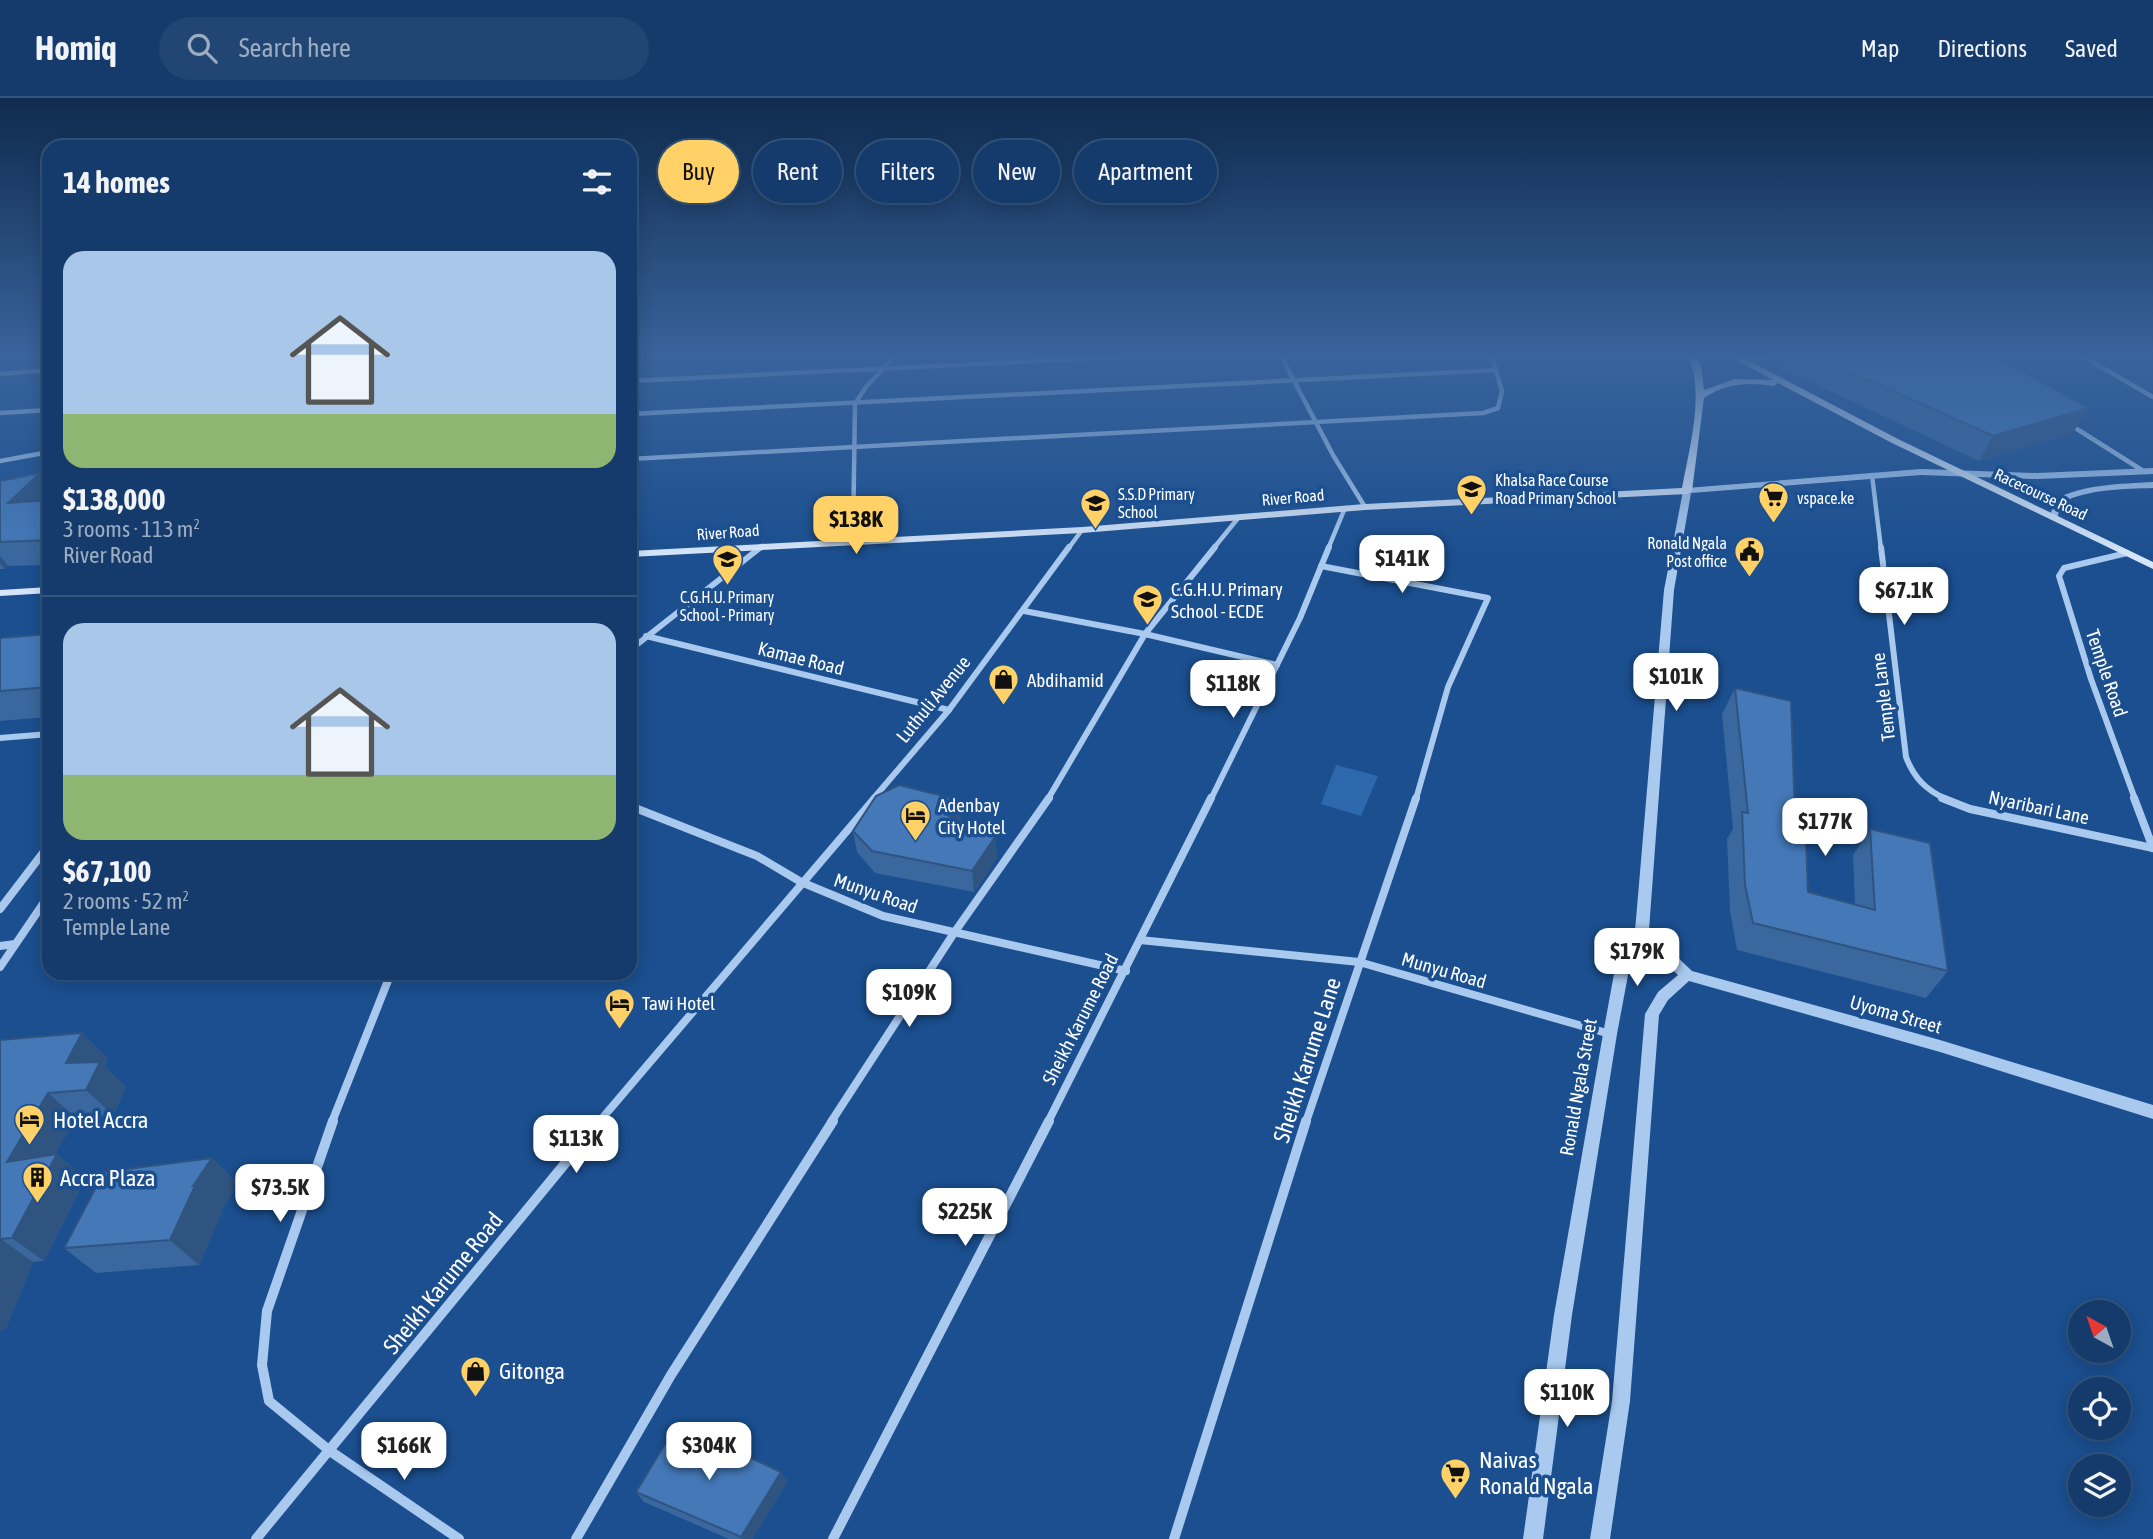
<!DOCTYPE html>
<meta charset="utf-8">
<style>
:root{--surface:#143b6b;--page:#214673;--text:#f1f3f6;--muted:#9dadc1;--line:#33557e;--accent:#ffd166}
body{margin:0;font-family:"Asap Condensed",sans-serif;background:var(--page);color:var(--text);height:100vh;display:flex;flex-direction:column;font-size:26px;white-space:nowrap}
*{box-sizing:border-box;margin:0}
p{font-size:23px;color:var(--muted)}
.icon{flex:none;width:38px;height:38px;fill:none;stroke:currentColor;stroke-width:2;stroke-linecap:round;stroke-linejoin:round}
.map{position:relative;flex:1;overflow:hidden}
.sheet{position:absolute;left:42px;top:42px;width:595px;height:840px;display:flex;flex-direction:column;background:var(--surface);border-radius:21px;box-shadow:0 4px 18px #0003,0 0 0 2px var(--line)}
.sheet>*{flex:none}
.top-card{position:absolute;left:658px;top:42px;width:665px;height:63px;display:flex;gap:14px}
.needle{width:46px;rotate:320deg}
.buttons{position:absolute;left:2068px;top:1202px;display:grid;gap:14px}
.buttons a{display:grid;place-items:center;width:63px;height:63px;border-radius:50%;background:var(--surface);box-shadow:0 4px 18px #0003,0 0 0 2px var(--line);font-size:35px}
.price{position:absolute;translate:-50% -60px;padding:0 16px;border-radius:14px;background:#fff;color:#222;font-size:23px;line-height:46px;filter:drop-shadow(0 2px 4px #0008)}
.price::after{content:'';position:absolute;left:50%;top:42px;width:21px;height:16px;margin-left:-10px;background:inherit;clip-path:polygon(0 0,100% 0,50% 100%)}
.price.current{background:var(--accent);color:#111}
ul{padding:0;list-style:none}
li{display:grid;align-content:center;gap:14px;height:371px;padding:0 21px}
li+li{border-top:2px solid var(--line)}
li span{display:grid;place-items:center;height:217px;border-radius:21px;color:#555}
li>.icon{margin-inline-start:auto}
span .icon{width:126px;height:126px;fill:#fffc;stroke-width:1}
li b{font-size:30px}
h2{display:flex;justify-content:space-between;align-items:center;height:84px;padding:0 21px;font-size:30px}
.tag{padding:0 24px;border-radius:32px;background:var(--surface);box-shadow:0 4px 18px #0003,0 0 0 2px var(--line);font-size:24px;line-height:63px}
.tag.current{background:var(--accent);color:#111}
header{display:flex;align-items:center;gap:42px;box-sizing:border-box;height:98px;padding:0 35px;background:var(--surface);border-bottom:2px solid var(--line)}
header strong{font-size:33px}
nav{display:flex;gap:38px;margin-inline-start:auto;font-size:24px}
.search{width:490px;height:63px;background:var(--page);display:flex;align-items:center;gap:18px;box-sizing:border-box;padding:0 24px;border-radius:38px;color:var(--muted);font-size:26px}
.map>svg:first-child{display:block}
.green{fill:#2e69ad}
.lines{fill:none;stroke-linecap:round;stroke-linejoin:round}
.minor-far3{stroke:#a9c9ee;stroke-width:4.5}
.minor-far2{stroke:#a9c9ee;stroke-width:6}
.minor-far1{stroke:#a9c9ee;stroke-width:8}
.minor{stroke:#a9c9ee;stroke-width:10}
.tertiary{fill:#a9c9ee;fill-rule:evenodd}
.secondary{fill:#d6e6fa;fill-rule:evenodd}
.wall{fill:#3a679d}
.shaded-wall{fill:#305480}
.building{fill:#4478b7;stroke:#305480;stroke-width:2}
.labels{text-anchor:middle;stroke-width:7;stroke-linejoin:round;paint-order:stroke}
.far-poi-label{font-size:16px;fill:#fff;stroke:#1b4f8f;text-anchor:start}
.far-street-label{font-size:16px;fill:#fff;stroke:#1b4f8f}
.poi-label{font-size:19px;fill:#fff;stroke:#1b4f8f;text-anchor:start}
.street-label{font-size:19px;fill:#fff;stroke:#1b4f8f}
.near-street-label{font-size:23px;fill:#fff;stroke:#1b4f8f}
.near-poi-label{font-size:23px;fill:#fff;stroke:#1b4f8f;text-anchor:start}
</style>
<header>
<strong>Homiq</strong>
<div class="search"><svg class="icon" aria-label="search" viewBox="0 0 24 24"><circle cx="10" cy="10" r="6"/><path d="M15 15l6 6"/></svg>Search here</div>
<nav><a>Map</a><a>Directions</a><a>Saved</a></nav>
</header>
<div class="map">
<svg width="2153" height="1441" viewBox="0 0 2153 1441">
<rect width="100%" height="100%" fill="#1b4f8f"/>
<path class="green" d="M1336,667l42,11 -17,40 -40,-12z"/>
<g class="lines">
<g class="minor-far3">
<path d="M1280,256l53,101 32,52"/>
<path d="M2079,256l74,43"/>
<path d="M1738,261l71,-5"/>
<path d="M0,276l49,-4"/>
<path d="M630,283l549,-27"/>
<path d="M0,315l49,-3"/>
<path d="M630,316l867,-44"/>
<path d="M2069,326l76,48"/>
<path d="M630,361l853,-46 15,-5 4,-17 -11,-37"/>
<path d="M0,363l49,-9"/>
<path d="M1872,377l9,74"/>
<path d="M853,442l2,-136 11,-17 31,-33"/>
<path d="M759,451l4,-3"/>
<path d="M1068,451l14,-19"/>
<path d="M1213,451l26,-32"/>
<path d="M1328,451l17,-41"/>
</g>
<g class="minor-far2">
<path d="M1881,449l25,210c8,21 20,33 40,42"/>
<path d="M2127,455l-63,15 -5,8 32,103 44,120"/>
<path d="M1321,468l167,32 -40,89 -32,112"/>
<path d="M1024,513l121,23 132,31"/>
<path d="M646,538l303,74"/>
<path d="M630,552l131,-103"/>
<path d="M0,640l49,-4"/>
<path d="M873,701l76,-89 120,-163"/>
<path d="M1048,701l97,-165 70,-87"/>
<path d="M1211,701l89,-181 29,-71"/>
</g>
<g class="minor-far1">
<path d="M1942,700l28,11 183,39"/>
<path d="M2134,700l19,50"/>
<path d="M630,708l127,50 44,26 82,34 243,55"/>
<path d="M0,811l49,-64"/>
<path d="M1140,842l219,22 251,72"/>
<path d="M0,848l15,-2"/>
<path d="M0,869l49,-72"/>
<path d="M332,1024l59,-149"/>
<path d="M599,1024l276,-324"/>
<path d="M831,1024l123,-189 95,-135"/>
<path d="M1048,1024l163,-324"/>
<path d="M1306,1024l110,-324"/>
</g>
<g class="minor">
<path d="M333,1023l-66,190 -5,54 7,36 61,50 129,88"/>
<path d="M256,1441l344,-418"/>
<path d="M576,1441l95,-164 162,-254"/>
<path d="M833,1441l216,-418"/>
<path d="M1174,1441l132,-418"/>
</g>
<g class="tertiary">
<path d="M2153,370v6l-116,5 -116,-4 -230,18 -17,97 -25,340 43,41 248,69 213,65v14l-213,-67 -251,-71 -21,19 -9,15 -29,386 -20,138h-20l22,-138 33,-387 13,-22 20,-17 -36,-34 -10,13 -15,80 -45,281 -29,224h-20l31,-224 49,-281 15,-82 17,-21 29,-341 19,-99 4,-3 234,-19 116,4z"/>
<path d="M2153,384v6c-31,1 -62,1 -91,14l-5,16 -7,-2 5,-17c31,-15 64,-15 98,-17z"/>
</g>
<g class="secondary">
<path d="M1687,256h8l6,11 3,25 31,-11 38,1 -48,-26h11l162,85 255,123v7l-261,-126 -114,-60 -4,3c-26,-4 -48,-3 -70,12l-12,93 -5,3 -322,16 -283,23 -452,24v-6l452,-24 283,-23 317,-16c7,-39 24,-98 5,-134z"/>
<path d="M49,489v6l-49,3v-6z"/>
</g>
</g>
<g class="wall">
<path d="M1787,256h204l82,79 -94,28 -198,-93z"/>
<path d="M40,375l9,13v79l-41,1 -3,3h-5v-88z"/>
<path d="M49,536v83l-49,4v-83z"/>
<path d="M1735,590l60,129 13,75 47,13 -2,-50 17,-26 78,142 -22,27 -189,-48 -7,-39 -3,-72 6,-10 -11,-115z"/>
<path d="M961,723l34,16 2,21 -23,34 -99,-19 -18,-21 -4,-21z"/>
<path d="M0,942l108,18 -4,8 22,21 -13,28 -37,3 -21,36h2l28,25 -41,82 -11,1 -27,66 -4,1z"/>
<path d="M212,1060l26,26 -17,27 1,1 -23,53 -103,8 -32,-25z"/>
<path d="M781,1374l6,10 -35,57h-23l-85,-37 -8,-10z"/>
</g>
<g class="shaded-wall">
<path d="M2089,310l-16,25 -94,28 14,-25z"/>
<path d="M40,375l9,13v16l-41,1z"/>
<path d="M0,458l8,10 -3,3 -5,-6z"/>
<path d="M959,702l2,21 -14,-6z"/>
<path d="M995,739l2,21 -23,34 -2,-21z"/>
<path d="M82,935l26,25 -4,8 22,21 -13,28 -27,-25 -20,-27z"/>
<path d="M48,995l28,25 -39,69 -30,-25z"/>
<path d="M57,1056l28,25 -41,82 -32,-23z"/>
<path d="M212,1060l26,26 -17,27 1,1 -23,53 -29,-25 23,-54z"/>
<path d="M1,1141l32,23 -27,66 -4,1 -2,3v-90z"/>
<path d="M781,1374l6,10 -35,57h-10l-1,-2z"/>
</g>
<g class="building">
<path d="M1811,256h180l98,54 -96,28z"/>
<path d="M40,375l-32,30 41,-3v40l-49,2v-61z"/>
<path d="M49,536v53l-49,4v-53z"/>
<path d="M1735,590l56,13 4,116h10l3,75 67,18 -5,-81 60,14 18,128 -195,-48 -8,-38 -3,-73 6,1z"/>
<path d="M899,687l60,15 -12,15 48,22 -23,34 -100,-20 -19,-20 23,-35z"/>
<path d="M82,935l-16,30 34,-1 -14,28 -38,3 -41,69 50,-8 -45,84 -11,1 -1,3v-202z"/>
<path d="M212,1060l-19,28h2l-25,54 -106,8 40,-76z"/>
<path d="M699,1336l82,38 -40,65 -105,-45 34,-56z"/>
</g>
<linearGradient id="sky" x2="0" y2="1"><stop stop-color="#0f2b4f"/><stop offset="0.56" stop-color="#39639b"/><stop offset="1" stop-color="#39639b" stop-opacity="0"/></linearGradient>
<rect width="2153" height="458" fill="url(#sky)"/>
<defs>
<symbol id="school-pin" viewBox="-11 -11 22 30"><path d="M0 17L-7.5 6A9.5 9.5 0 1 1 7.5 6Z" fill="#ffd166" stroke="#1b4f8f"/><path d="M0-5L7-2L0 1L-7-2ZM-4 1L0 2.5L4 1V4Q0 6-4 4Z" fill="#111"/></symbol>
<symbol id="supermarket-pin" viewBox="-11 -11 22 30"><path d="M0 17L-7.5 6A9.5 9.5 0 1 1 7.5 6Z" fill="#ffd166" stroke="#1b4f8f"/><path d="M-6-5.5h2.5l.6 2H6L4.5 2H-2.5L-4.4-4H-6ZM-1.5 3.2a1.3 1.3 0 1 0 .1 0ZM3 3.2a1.3 1.3 0 1 0 .1 0Z" fill="#111"/></symbol>
<symbol id="civic-pin" viewBox="-11 -11 22 30"><path d="M0 17L-7.5 6A9.5 9.5 0 1 1 7.5 6Z" fill="#ffd166" stroke="#1b4f8f"/><path d="M-.6-6.5H3V-4.5H.6V-3L4-1V1h2V6H-6V1h2V-1L-.6-3ZM-1.2 2.5V6h2.4V2.5Z" fill="#111"/></symbol>
<symbol id="shop-pin" viewBox="-11 -11 22 30"><path d="M0 17L-7.5 6A9.5 9.5 0 1 1 7.5 6Z" fill="#ffd166" stroke="#1b4f8f"/><path d="M-5-2.5h2.3a2.7 3.5 0 0 1 5.4 0H5L5.5 6h-11ZM-1.5-2.5h3a1.5 2.3 0 0 0-3 0Z" fill="#111"/></symbol>
<symbol id="hotel-pin" viewBox="-11 -11 22 30"><path d="M0 17L-7.5 6A9.5 9.5 0 1 1 7.5 6Z" fill="#ffd166" stroke="#1b4f8f"/><path d="M-6-4.5h1.5V1H6V5H4.5V3h-9V5H-6ZM-4 0a1.8 1.8 0 1 1 3.6 0ZM.5 0V-2.5h3Q6-2.5 6 0Z" fill="#111"/></symbol>
<symbol id="building-pin" viewBox="-11 -11 22 30"><path d="M0 17L-7.5 6A9.5 9.5 0 1 1 7.5 6Z" fill="#ffd166" stroke="#1b4f8f"/><path d="M-4-6H4V6H1V3H-1V6H-4ZM-2.5-4.3h1.7v1.8h-1.7ZM.8-4.3h1.7v1.8H.8ZM-2.5-1h1.7V.8h-1.7ZM.8-1h1.7V.8H.8Z" fill="#111"/></symbol>
</defs>
<g fill-rule="evenodd">
<use href="#school-pin" x="1454" y="374" width="35" height="47"/>
<use href="#supermarket-pin" x="1756" y="382" width="35" height="47"/>
<use href="#school-pin" x="1078" y="388" width="35" height="47"/>
<use href="#civic-pin" x="1732" y="436" width="35" height="47"/>
<use href="#school-pin" x="710" y="444" width="35" height="47"/>
<use href="#school-pin" x="1130" y="484" width="35" height="47"/>
<use href="#shop-pin" x="986" y="564" width="35" height="47"/>
<use href="#hotel-pin" x="898" y="700" width="35" height="47"/>
<use href="#hotel-pin" x="602" y="888" width="35" height="47"/>
<use href="#hotel-pin" x="12" y="1004" width="35" height="47"/>
<use href="#building-pin" x="20" y="1062" width="35" height="47"/>
<use href="#shop-pin" x="458" y="1256" width="35" height="47"/>
<use href="#supermarket-pin" x="1438" y="1358" width="35" height="47"/>
</g>
<g class="labels">
<g class="far-poi-label">
<text x="1495" y="388">Khalsa Race Course<tspan x="1495" dy="18">Road Primary School</tspan></text>
<text x="1118" y="402">S.S.D Primary<tspan x="1118" dy="18">School</tspan></text>
<text x="1797" y="406">vspace.ke</text>
<text x="1727" y="451" text-anchor="end">Ronald Ngala<tspan x="1727" dy="18">Post office</tspan></text>
<text x="727" y="505" text-anchor="middle">C.G.H.U. Primary<tspan x="727" dy="18">School - Primary</tspan></text>
</g>
<g class="far-street-label">
<text transform="translate(2041 396) rotate(25)" y="6">Racecourse Road</text>
<text transform="translate(1293 399) rotate(-5)" y="6">River Road</text>
<text transform="translate(728 434) rotate(-4)" y="6">River Road</text>
</g>
<g class="poi-label">
<text x="1171" y="498">C.G.H.U. Primary<tspan x="1171" dy="22">School - ECDE</tspan></text>
<text x="1027" y="589">Abdihamid</text>
<text x="938" y="714">Adenbay<tspan x="938" dy="22">City Hotel</tspan></text>
<text x="642" y="912">Tawi Hotel</text>
</g>
<g class="street-label">
<text transform="translate(801 560) rotate(14)" y="7">Kamae Road</text>
<text transform="translate(2107 575) rotate(71)" y="7">Temple Road</text>
<text transform="translate(1883 599) rotate(-97)" y="7">Temple Lane</text>
<text transform="translate(933 601) rotate(-51)" y="7">Luthuli Avenue</text>
<text transform="translate(2039 709) rotate(12)" y="7">Nyaribari Lane</text>
<text transform="translate(876 795) rotate(19)" y="7">Munyu Road</text>
<text transform="translate(1444 872) rotate(16)" y="7">Munyu Road</text>
<text transform="translate(1896 916) rotate(16)" y="7">Uyoma Street</text>
<text transform="translate(1080 921) rotate(-63)" y="7">Sheikh Karume Road</text>
<text transform="translate(1578 989) rotate(-80)" y="7">Ronald Ngala Street</text>
</g>
<g class="near-street-label">
<text transform="translate(1307 962) rotate(-72)" y="8">Sheikh Karume Lane</text>
<text transform="translate(443 1185) rotate(-51)" y="8">Sheikh Karume Road</text>
</g>
<g class="near-poi-label">
<text x="53" y="1030">Hotel Accra</text>
<text x="60" y="1088">Accra Plaza</text>
<text x="499" y="1281">Gitonga</text>
<text x="1479" y="1370">Naivas<tspan x="1479" dy="26">Ronald Ngala</tspan></text>
</g>
</g>
</svg>
<div class="buttons">
<a><svg class="needle" viewBox="-14 -14 28 28"><path d="M0-13l5 13h-10z" fill="#e53935"/><path d="M0 13l5-13h-10z" fill="#9dadc1"/></svg></a>
<a><svg class="icon" aria-label="locate" viewBox="0 0 24 24"><circle cx="12" cy="12" r="6"/><path d="M12 2v4M12 18v4M2 12h4M18 12h4"/></svg></a>
<a><svg class="icon" aria-label="layers" viewBox="0 0 24 24"><path d="M12 4l9 5-9 5-9-5zM3 14l9 5 9-5"/></svg></a>
</div>
<b class="price current" style="left:856px;top:458px">$138K</b>
<b class="price" style="left:1402px;top:497px">$141K</b>
<b class="price" style="left:1904px;top:529px">$67.1K</b>
<b class="price" style="left:1676px;top:615px">$101K</b>
<b class="price" style="left:1233px;top:622px">$118K</b>
<b class="price" style="left:1825px;top:760px">$177K</b>
<b class="price" style="left:1637px;top:890px">$179K</b>
<b class="price" style="left:909px;top:931px">$109K</b>
<b class="price" style="left:576px;top:1077px">$113K</b>
<b class="price" style="left:280px;top:1126px">$73.5K</b>
<b class="price" style="left:965px;top:1150px">$225K</b>
<b class="price" style="left:1567px;top:1331px">$110K</b>
<b class="price" style="left:404px;top:1384px">$166K</b>
<b class="price" style="left:709px;top:1384px">$304K</b>
<div class="top-card">
<a class="tag current">Buy</a>
<a class="tag">Rent</a>
<a class="tag">Filters</a>
<a class="tag">New</a>
<a class="tag">Apartment</a>
</div>
<section class="sheet">
<h2>14 homes<svg class="icon" aria-label="filters" viewBox="0 0 24 24"><path d="M4 7h16M4 17h16"/><circle cx="9" cy="7" r="2"/><circle cx="15" cy="17" r="2"/></svg></h2>
<ul>
<li><span style="background:linear-gradient(#a9c7e8 75%,#8fb573 0)"><svg class="icon" aria-label="home" viewBox="0 0 24 24"><path d="M3 11l9-7 9 7M6 9v11h12V9"/></svg></span><div><b>$138,000</b><p>3 rooms · 113 m²</p><p>River Road</p></div></li>
<li><span style="background:linear-gradient(#a9c7e8 70%,#8fb573 0)"><svg class="icon" aria-label="home" viewBox="0 0 24 24"><path d="M3 11l9-7 9 7M6 9v11h12V9"/></svg></span><div><b>$67,100</b><p>2 rooms · 52 m²</p><p>Temple Lane</p></div></li>
</ul>
</section>
</div>
